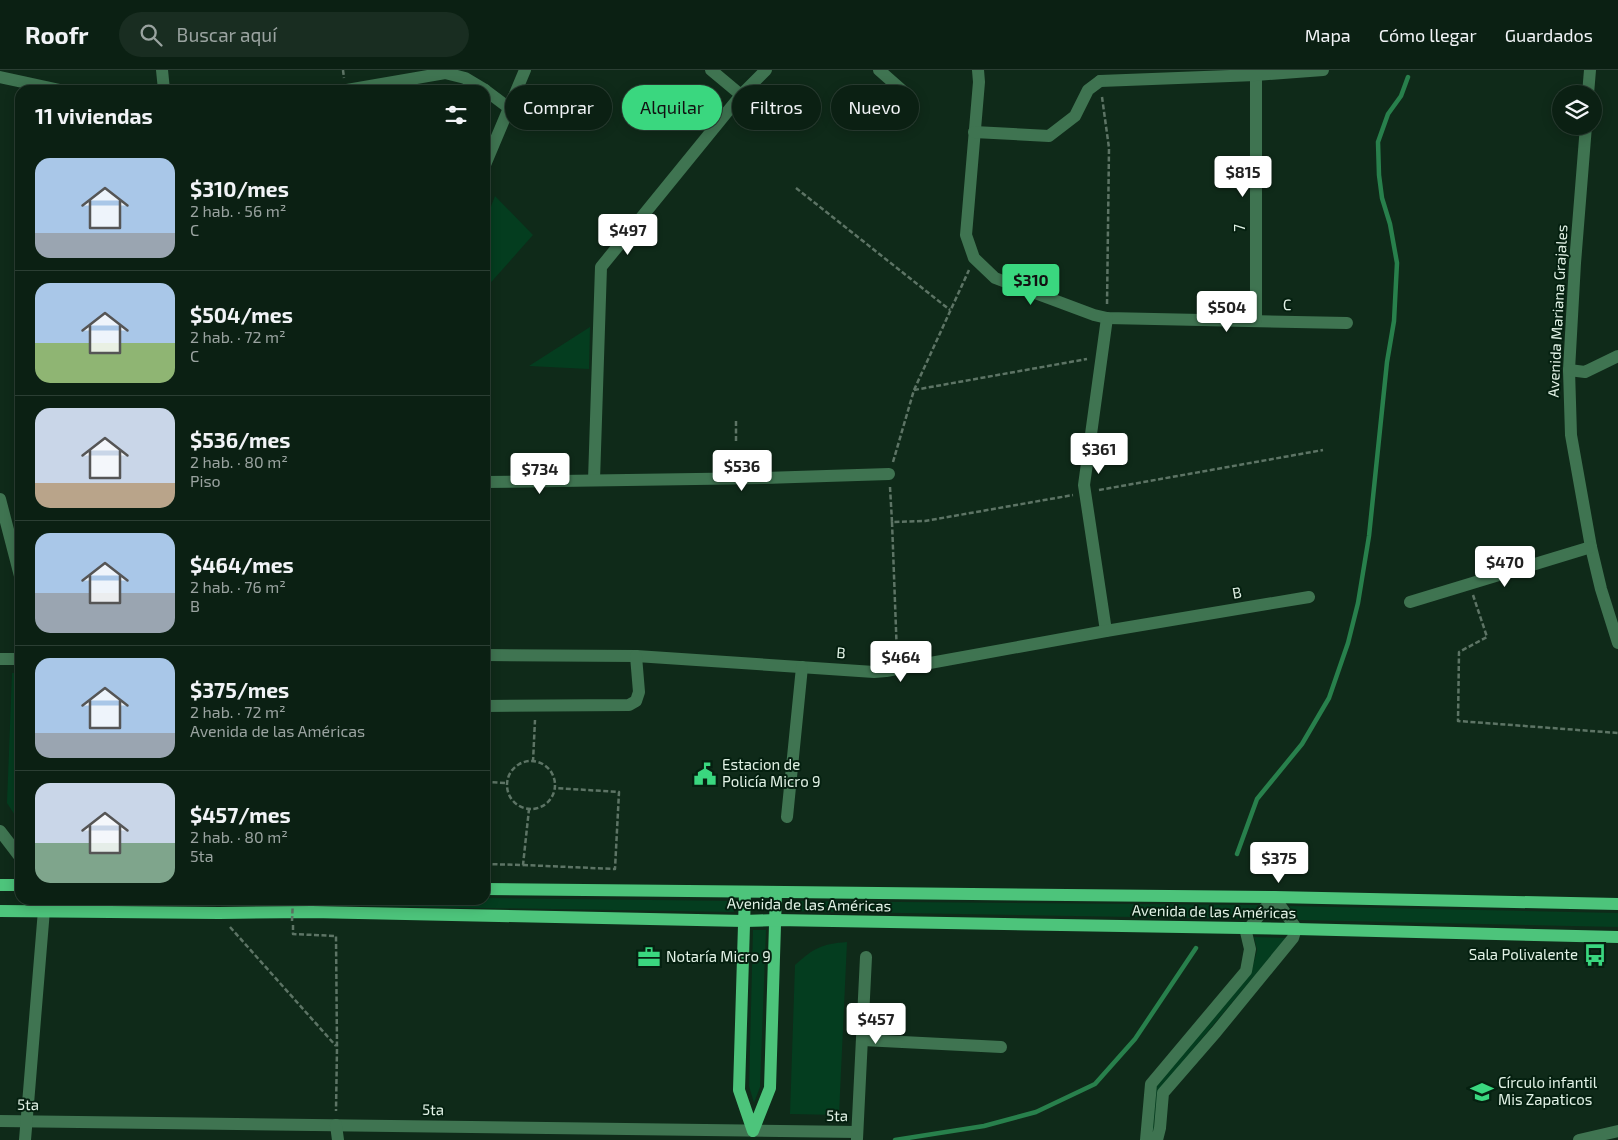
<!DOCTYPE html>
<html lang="es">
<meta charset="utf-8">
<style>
:root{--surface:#0b2013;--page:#192d21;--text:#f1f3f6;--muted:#9aa3a0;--line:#2b3e33;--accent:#3ad77f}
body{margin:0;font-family:"Exo 2",sans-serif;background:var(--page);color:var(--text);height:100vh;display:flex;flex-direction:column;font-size:19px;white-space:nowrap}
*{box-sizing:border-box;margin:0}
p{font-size:16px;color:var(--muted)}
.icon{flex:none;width:28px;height:28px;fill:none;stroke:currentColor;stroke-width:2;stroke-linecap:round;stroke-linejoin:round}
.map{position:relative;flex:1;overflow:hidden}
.side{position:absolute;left:15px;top:15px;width:475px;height:820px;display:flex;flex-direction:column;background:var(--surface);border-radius:15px;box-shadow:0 2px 12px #0003,0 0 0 1px var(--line)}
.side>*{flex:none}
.banner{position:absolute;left:505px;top:15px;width:475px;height:45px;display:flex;gap:10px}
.controls{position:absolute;left:1552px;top:15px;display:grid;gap:10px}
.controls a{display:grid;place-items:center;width:50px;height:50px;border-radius:50%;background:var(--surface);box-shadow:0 2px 12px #0003,0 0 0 1px var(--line);font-size:25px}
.price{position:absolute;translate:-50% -42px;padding:0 11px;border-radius:5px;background:#fff;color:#222;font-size:16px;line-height:32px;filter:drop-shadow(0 1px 2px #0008)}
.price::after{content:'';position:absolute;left:50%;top:30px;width:15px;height:11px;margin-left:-8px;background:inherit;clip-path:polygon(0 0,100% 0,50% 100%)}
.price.active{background:var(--accent);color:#111}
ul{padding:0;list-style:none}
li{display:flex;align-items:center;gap:15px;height:125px;padding:0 20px}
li+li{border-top:1px solid var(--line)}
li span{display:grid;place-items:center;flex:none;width:140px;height:100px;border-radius:15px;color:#555}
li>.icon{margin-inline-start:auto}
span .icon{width:60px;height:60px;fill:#fffc;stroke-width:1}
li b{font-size:21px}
h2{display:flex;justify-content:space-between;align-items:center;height:60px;padding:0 20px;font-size:21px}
.chip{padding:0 18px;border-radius:22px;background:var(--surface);box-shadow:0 2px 12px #0003,0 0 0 1px var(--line);font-size:18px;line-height:45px}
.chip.active{background:var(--accent);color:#111}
header{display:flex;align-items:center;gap:30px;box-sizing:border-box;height:70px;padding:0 25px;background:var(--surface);border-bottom:1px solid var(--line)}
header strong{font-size:24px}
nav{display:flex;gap:28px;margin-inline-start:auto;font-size:18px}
.search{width:350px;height:45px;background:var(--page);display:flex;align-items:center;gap:12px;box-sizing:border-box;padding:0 18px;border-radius:28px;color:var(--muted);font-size:19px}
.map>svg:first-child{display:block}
.green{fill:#043d1f}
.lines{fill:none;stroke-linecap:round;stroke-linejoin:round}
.stream{stroke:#28804c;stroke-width:4.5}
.path{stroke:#5d7465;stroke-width:2.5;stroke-dasharray:5 2.5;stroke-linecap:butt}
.minor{stroke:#3f7451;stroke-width:12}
.major{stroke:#4dc47b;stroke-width:12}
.path-bridge{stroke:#5d7465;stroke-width:2.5;stroke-dasharray:5 2.5;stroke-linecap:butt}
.labels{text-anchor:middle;stroke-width:4;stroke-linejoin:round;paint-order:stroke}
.street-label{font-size:15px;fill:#e2f2e6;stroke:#052010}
.poi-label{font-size:15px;fill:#e2f2e6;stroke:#052010;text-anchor:start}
</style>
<header>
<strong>Roofr</strong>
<div class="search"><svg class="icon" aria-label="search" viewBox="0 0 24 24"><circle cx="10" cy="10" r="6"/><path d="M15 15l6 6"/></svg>Buscar aquí</div>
<nav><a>Mapa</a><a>Cómo llegar</a><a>Guardados</a></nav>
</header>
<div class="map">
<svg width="1618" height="1070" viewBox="0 0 1618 1070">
<rect width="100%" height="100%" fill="#0f2a19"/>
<g class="green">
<path d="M495,126l38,39 -48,54v-67z"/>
<path d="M590,257l-1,42 -60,-3z"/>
<path d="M12,603h8v150l-13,-20z"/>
<path d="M485,828l249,3v11l-684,-11 435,-1z"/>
<path d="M785,831l473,4 -11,14 -462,-8z"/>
<path d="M1289,836l329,7v14l-319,-7z"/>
<path d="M753,860h13l-6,157 -6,16 -5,-17z"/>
<path d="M1254,867l32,1 -128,153 -4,37 -2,10 4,-52 95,-113 6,-23z"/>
<path d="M847,872l-8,173 -49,-1 5,-149c19,-17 26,-21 52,-23z"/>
</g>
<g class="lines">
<g class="stream">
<path d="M1237,784l20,-55 45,-55 27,-46 19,-55 10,-40 11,-67 18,-174 7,-41 3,-58 -7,-39 -8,-26 -3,-23 -1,-33 10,-28 13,-18 7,-19"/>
<path d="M895,1070l89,-14 52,-14 59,-28 40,-45 61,-91"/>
</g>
<g class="path">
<path d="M343,0l1,8"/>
<path d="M1102,27l7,51 -2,158"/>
<path d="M796,118l154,122"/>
<path d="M914,320l173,-31"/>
<path d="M736,351v20"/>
<path d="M893,392l21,-72 55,-120"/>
<path d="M890,417l2,35 33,-1 148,-26"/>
<path d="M1099,420l224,-40"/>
<path d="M892,452l5,134"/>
<path d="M1473,525l14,42 -28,15 -1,69 160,12"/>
<circle cx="531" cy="715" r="24"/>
<path d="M533,692l2,-42"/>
<path d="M485,712l22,1"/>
<path d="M485,794l38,1 6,-56"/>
<path d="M523,795l92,4 4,-77 -64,-4"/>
<path d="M293,855v9l43,2 1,111 -1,64"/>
<path d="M230,857l106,119"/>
</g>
<g class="minor">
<path d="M162,0l2,20"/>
<path d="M711,0l30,25"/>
<path d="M879,0l25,22"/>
<path d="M978,0l1,12 -13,153 8,23 21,20 99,37 13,3 240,5"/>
<path d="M1256,5v245"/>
<path d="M0,7l60,13"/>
<path d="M1100,11l156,-6 67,-5"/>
<path d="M347,20l98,-17 20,5 20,12"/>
<path d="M485,20l24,18"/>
<path d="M1588,24l2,-24"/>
<path d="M1586,56l-11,137 -6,107 2,65 20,112 10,42 17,54"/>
<path d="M974,62l75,4 26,-20 13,-26 12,-9"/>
<path d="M485,95l40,-95"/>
<path d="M1569,300l16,2 33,-16"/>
<path d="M594,410l7,-213 140,-172 25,-25"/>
<path d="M485,412l279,-4 125,-4"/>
<path d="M0,429l20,77"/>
<path d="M1410,532l181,-55"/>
<path d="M1106,561l-22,-146 23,-167"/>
<path d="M485,585l151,1 238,16 12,-1 220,-40 203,-34"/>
<path d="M0,589h20"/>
<path d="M485,636l144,-1 7,-4 3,-9 -3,-36"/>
<path d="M787,747l15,-150"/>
<path d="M0,761l20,26"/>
<path d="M863,970l138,7"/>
<path d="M0,1051l857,11"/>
<path d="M336,1055l2,15"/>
<path d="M857,1069l9,-182"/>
<path d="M25,1070l19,-230"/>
<path d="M1146,1070l5,-56 95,-113 4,-22 -4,-17 28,-35 22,31 -3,10 -77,94 -53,61 -3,35 -3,12"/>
<path d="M1579,1070l39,-9"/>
</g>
<g class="major">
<path d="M0,815h20"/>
<path d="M485,819l789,8 344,7"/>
<path d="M745,822l-6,198 14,41 17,-43 6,-196"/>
<path d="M0,841l219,2 93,-1 432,9 32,-1 520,9 322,8"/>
</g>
<path class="path-bridge" d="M292,851l1,-21"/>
</g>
<defs>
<symbol id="civic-bare" viewBox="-9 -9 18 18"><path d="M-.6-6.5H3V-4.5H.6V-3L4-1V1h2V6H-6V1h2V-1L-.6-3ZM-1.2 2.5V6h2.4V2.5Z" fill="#3ad77f" stroke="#052010" stroke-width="2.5" paint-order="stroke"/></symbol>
<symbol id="bus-bare" viewBox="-9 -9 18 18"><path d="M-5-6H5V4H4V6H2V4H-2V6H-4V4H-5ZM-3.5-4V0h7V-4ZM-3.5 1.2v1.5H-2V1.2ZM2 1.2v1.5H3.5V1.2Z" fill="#3ad77f" stroke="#052010" stroke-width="2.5" paint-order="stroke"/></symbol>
<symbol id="office-bare" viewBox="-9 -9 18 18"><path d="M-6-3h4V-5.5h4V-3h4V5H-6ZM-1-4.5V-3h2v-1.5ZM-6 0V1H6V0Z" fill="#3ad77f" stroke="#052010" stroke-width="2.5" paint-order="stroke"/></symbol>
<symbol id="school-bare" viewBox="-9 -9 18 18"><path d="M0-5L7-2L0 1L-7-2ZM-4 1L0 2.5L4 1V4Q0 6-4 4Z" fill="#3ad77f" stroke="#052010" stroke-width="2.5" paint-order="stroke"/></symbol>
</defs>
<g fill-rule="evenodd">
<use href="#civic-bare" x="689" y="688" width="32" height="32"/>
<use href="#bus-bare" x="1579" y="869" width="32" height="32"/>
<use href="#office-bare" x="633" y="871" width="32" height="32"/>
<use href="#school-bare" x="1466" y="1006" width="32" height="32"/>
</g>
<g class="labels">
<g class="street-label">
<text transform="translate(1240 158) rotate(-90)" y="5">7</text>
<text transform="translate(1287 235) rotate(1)" y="5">C</text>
<text transform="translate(1558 241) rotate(-87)" y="5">Avenida Mariana Grajales</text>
<text transform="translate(1237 523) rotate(-10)" y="5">B</text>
<text transform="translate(841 583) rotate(4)" y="5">B</text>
<text transform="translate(809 835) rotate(1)" y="5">Avenida de las Américas</text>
<text transform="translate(1214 842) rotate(1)" y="5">Avenida de las Américas</text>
<text transform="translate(28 1035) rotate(1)" y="5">5ta</text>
<text transform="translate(433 1040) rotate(1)" y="5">5ta</text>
<text transform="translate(837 1046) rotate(1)" y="5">5ta</text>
</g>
<g class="poi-label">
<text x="722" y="700">Estacion de<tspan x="722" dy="17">Policía Micro 9</tspan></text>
<text x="1578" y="890" text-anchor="end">Sala Polivalente</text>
<text x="666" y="892">Notaría Micro 9</text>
<text x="1498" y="1018">Círculo infantil<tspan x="1498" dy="17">Mis Zapaticos</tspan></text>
</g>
</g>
</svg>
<div class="controls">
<a><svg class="icon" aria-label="layers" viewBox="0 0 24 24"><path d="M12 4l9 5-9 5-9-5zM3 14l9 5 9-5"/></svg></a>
</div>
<b class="price" style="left:1243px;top:128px">$815</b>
<b class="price" style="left:628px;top:186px">$497</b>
<b class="price active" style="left:1031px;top:236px">$310</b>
<b class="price" style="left:1227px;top:263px">$504</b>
<b class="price" style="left:1099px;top:405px">$361</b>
<b class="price" style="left:742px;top:422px">$536</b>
<b class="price" style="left:540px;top:425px">$734</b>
<b class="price" style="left:1505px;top:518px">$470</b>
<b class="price" style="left:901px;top:613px">$464</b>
<b class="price" style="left:1279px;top:814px">$375</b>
<b class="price" style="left:876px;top:975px">$457</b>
<div class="banner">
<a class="chip">Comprar</a>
<a class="chip active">Alquilar</a>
<a class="chip">Filtros</a>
<a class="chip">Nuevo</a>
</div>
<section class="side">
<h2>11 viviendas<svg class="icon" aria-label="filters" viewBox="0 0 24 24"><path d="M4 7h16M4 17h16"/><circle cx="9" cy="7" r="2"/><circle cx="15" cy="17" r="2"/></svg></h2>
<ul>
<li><span style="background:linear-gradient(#a9c7e8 75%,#9aa5b1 0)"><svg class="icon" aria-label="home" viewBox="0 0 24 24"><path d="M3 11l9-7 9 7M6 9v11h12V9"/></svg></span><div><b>$310/mes</b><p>2 hab. · 56 m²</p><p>C</p></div></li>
<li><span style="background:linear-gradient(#a9c7e8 60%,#8fb573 0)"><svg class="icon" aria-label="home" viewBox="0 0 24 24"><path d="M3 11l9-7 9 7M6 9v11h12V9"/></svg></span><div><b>$504/mes</b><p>2 hab. · 72 m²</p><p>C</p></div></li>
<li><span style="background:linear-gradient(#c9d6e8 75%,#b9a48a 0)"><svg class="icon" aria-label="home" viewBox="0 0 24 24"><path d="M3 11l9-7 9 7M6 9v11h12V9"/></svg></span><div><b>$536/mes</b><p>2 hab. · 80 m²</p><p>Piso</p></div></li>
<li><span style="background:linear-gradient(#a9c7e8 60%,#9aa5b1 0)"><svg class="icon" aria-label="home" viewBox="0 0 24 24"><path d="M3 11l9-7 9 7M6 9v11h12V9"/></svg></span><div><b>$464/mes</b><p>2 hab. · 76 m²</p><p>B</p></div></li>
<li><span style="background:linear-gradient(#a9c7e8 75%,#9aa5b1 0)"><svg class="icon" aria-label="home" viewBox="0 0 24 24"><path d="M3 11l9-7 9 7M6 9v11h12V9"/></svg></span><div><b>$375/mes</b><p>2 hab. · 72 m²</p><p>Avenida de las Américas</p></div></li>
<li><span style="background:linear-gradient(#c9d6e8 60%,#7fa58c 0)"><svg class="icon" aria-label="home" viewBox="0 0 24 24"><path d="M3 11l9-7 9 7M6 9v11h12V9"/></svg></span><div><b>$457/mes</b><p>2 hab. · 80 m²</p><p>5ta</p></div></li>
</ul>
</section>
</div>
